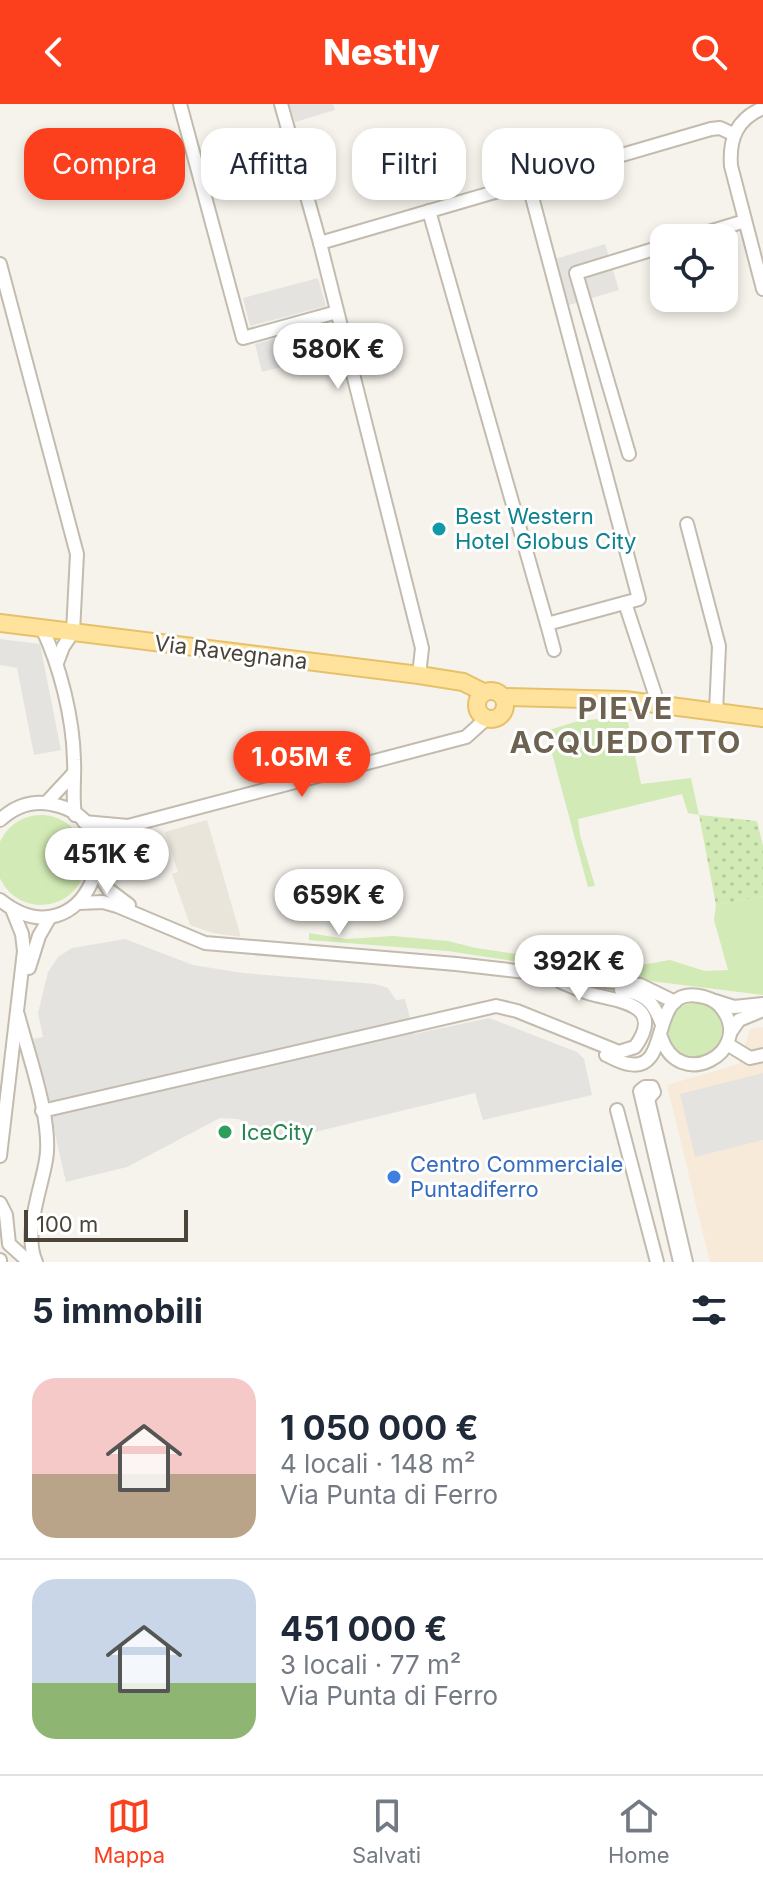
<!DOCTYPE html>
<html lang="it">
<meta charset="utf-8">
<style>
:root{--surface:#fff;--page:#f2f2f3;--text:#1f2937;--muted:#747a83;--line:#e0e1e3;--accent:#fc3f1d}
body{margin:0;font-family:Inter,sans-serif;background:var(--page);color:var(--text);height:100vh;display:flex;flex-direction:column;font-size:30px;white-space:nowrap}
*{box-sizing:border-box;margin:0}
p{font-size:26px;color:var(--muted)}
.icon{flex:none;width:44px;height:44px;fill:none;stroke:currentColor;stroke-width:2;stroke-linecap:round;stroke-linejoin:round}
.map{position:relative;height:1158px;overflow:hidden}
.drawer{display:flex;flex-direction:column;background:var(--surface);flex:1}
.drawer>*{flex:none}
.banner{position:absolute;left:24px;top:24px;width:716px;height:72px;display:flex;gap:16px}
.buttons{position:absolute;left:650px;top:120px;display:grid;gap:16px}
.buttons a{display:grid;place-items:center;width:88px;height:88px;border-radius:16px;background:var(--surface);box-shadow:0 4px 12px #0003;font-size:40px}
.scale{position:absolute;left:24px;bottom:20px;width:164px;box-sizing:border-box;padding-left:8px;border:4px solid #4b4439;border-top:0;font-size:22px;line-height:28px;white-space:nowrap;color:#4b4439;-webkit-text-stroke:6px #fff;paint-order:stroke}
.price{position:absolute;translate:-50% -68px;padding:0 18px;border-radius:28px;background:#fff;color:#222;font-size:26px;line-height:52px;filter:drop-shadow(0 2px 4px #0008)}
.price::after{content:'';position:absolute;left:50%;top:48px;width:24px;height:18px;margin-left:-12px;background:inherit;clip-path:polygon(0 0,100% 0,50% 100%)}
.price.on{background:var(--accent);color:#fff}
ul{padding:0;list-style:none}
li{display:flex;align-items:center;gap:24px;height:200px;padding:0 32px}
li+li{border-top:2px solid var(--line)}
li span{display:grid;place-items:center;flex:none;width:224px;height:160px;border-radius:24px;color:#555}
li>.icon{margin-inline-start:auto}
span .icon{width:96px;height:96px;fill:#fffc;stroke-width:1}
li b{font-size:34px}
h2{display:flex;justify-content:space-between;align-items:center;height:96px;padding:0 32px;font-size:34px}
.chip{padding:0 28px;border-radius:24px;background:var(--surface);box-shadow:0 4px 12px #0003;font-size:28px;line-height:72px}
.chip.on{background:var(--accent);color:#fff}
header{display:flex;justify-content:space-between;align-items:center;height:104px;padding:0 32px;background:var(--accent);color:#fff;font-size:36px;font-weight:800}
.tabs{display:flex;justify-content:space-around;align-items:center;height:112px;border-top:2px solid var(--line);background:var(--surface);font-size:22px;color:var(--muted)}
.tabs a{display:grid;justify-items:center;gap:4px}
.tabs .on{color:var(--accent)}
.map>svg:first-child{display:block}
.residential{fill:#eae5da}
.commercial{fill:#f7ead8}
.grass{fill:#d2eab5}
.garden{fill:url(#garden-dots)}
.parking{fill:#e5e3e0}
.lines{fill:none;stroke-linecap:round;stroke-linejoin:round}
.minor-casing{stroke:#c2bbae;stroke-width:16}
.major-casing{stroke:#e6c16a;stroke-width:20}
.minor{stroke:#fff;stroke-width:12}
.major{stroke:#ffe39c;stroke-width:16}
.culture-dot{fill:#0f9aa8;stroke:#fff;stroke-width:3}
.leisure-dot{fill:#2e9e5b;stroke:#fff;stroke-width:3}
.shop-dot{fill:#3f7fe0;stroke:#fff;stroke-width:3}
.labels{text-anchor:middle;stroke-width:6;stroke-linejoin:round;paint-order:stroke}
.culture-label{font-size:22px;fill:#0d838f;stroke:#fff;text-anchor:start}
.street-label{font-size:22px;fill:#4b4439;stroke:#fff}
.leisure-label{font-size:22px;fill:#27864d;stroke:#fff;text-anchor:start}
.shop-label{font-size:22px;fill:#366cbe;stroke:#fff;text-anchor:start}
.district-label{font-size:30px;font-weight:bold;letter-spacing:2px;fill:#6e6250;stroke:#fff}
</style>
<header><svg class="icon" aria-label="back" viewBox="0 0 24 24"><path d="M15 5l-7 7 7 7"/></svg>Nestly<svg class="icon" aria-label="search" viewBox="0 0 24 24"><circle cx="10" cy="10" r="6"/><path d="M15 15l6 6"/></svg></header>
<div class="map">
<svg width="763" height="1158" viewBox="0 0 763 1158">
<defs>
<pattern id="garden-dots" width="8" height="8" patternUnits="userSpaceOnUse" patternTransform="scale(2)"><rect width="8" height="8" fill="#d2eab5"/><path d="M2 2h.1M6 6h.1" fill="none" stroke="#b6ca9c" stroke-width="1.8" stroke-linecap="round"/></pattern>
</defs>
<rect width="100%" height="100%" fill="#f6f3ec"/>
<path class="residential" d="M207,716l34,117 -28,-4 -23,-8 -18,-51 6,-2 -13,-40z"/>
<path class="commercial" d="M763,923v235h-53l-43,-177 72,-21 11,-35z"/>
<g class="grass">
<path d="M608,614h19l14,66 50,-6 8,37 -11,-2 -6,-19 -104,25 2,16 15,51 -7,1 -42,-156 32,-10z"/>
<circle cx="41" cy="756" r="45"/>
<path d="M763,792v99l-145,-18 -170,-26 -139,-11v-7l37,6 47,-3 55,5 28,7 143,21 51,-9 35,11 23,-1 -14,-50 2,-15z"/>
<circle cx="695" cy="926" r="27"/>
</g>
<path class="garden" d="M699,711l58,6 6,25v50l-47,9z"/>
<g class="parking">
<path d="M289,0h44l2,6 -40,12z"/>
<path d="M605,140l14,46 -60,18 -14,-46z"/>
<path d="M318,174l8,28 -76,20 -7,-28z"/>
<path d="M330,220l8,28 -76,20 -7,-28z"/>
<path d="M0,535l40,5 21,106 -27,5 -17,-87 -17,-3z"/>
<path d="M125,835l68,26 50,8 132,11 13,4 8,12 9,-1 9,35 75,-16 88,34 7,7 8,36 -109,25 -8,-27 -185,45 -20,-4 -32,-15 -18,-1 -93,49 -61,15 -33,-143 10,-2 -5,-24 10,-41 10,-15 14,-9z"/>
<path d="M763,969v67l-68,17 -15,-63z"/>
</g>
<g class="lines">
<defs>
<g id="minor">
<path d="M180,0l63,234 94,-26"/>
<path d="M281,0l39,139 102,405 -3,27"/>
<path d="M763,4c-26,11 -34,30 -32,58l32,123"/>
<path d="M429,107l118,413 92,-25 -111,-417"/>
<path d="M689,134l56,-17"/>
<path d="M320,139l391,-114 9,-1 13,6"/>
<path d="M0,160l77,290 -4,78 -10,15 -6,16"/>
<path d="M629,350l-53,-181 88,-27"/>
<path d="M687,420l32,122 -3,66"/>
<path d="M625,499l30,91v10"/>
<path d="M547,520l7,26"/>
<path d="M42,524c18,38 31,89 32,132 1,19 -2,35 1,55"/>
<path d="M46,699l26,-28"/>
<path d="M0,716c14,-13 31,-20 51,-16 91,16 33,163 -51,96"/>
<path d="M84,718l44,4"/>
<path d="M97,747l31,-25 338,-89 21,-19"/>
<path d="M97,767l12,19 20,15"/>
<path d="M79,799l24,-1 14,4 88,37 251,21 184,21 35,17"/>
<path d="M29,864l10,-32 11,-19"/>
<path d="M621,886c23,3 32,11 40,32"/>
<path d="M715,897l19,6 29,-3"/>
<path d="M18,911c10,39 35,107 28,145 -5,30 -23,74 -10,102"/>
<path d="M730,929l9,-13 24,-10"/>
<path d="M727,940l23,14 13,-3"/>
<path d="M606,951c7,3 15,8 23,9 45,9 17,-83 75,-67 8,2 15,7 19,13 30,42 -44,83 -62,27"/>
<path d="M617,1006l40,152"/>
<path d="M42,1007l454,-105 21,5 102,41 16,-5c31,-43 -17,-46 -44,-53 -10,-3 -20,-8 -30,-12"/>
<path d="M0,1052l24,-205 -2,-17 -10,-25"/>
<path d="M0,1099l6,12 3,29 20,18"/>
<path d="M0,1156v2"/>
<path d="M680,1158l-40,-171 5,-4h7l2,5 -6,7 38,163"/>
</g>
<g id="major">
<path d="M0,519l419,52 44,7 20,10"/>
<circle cx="491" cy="601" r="14"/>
<path d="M504,593l121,3 138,18"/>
</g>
</defs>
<use href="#minor" class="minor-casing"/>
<use href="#major" class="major-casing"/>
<use href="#minor" class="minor"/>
<use href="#major" class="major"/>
</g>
<circle class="culture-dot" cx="439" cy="425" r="8"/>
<circle class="leisure-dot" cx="225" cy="1028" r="8"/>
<circle class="shop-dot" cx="394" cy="1073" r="8"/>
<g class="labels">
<g class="culture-label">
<text x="455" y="420">Best Western<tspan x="455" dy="25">Hotel Globus City</tspan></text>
</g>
<g class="street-label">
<text transform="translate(231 548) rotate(7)" y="8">Via Ravegnana</text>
</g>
<g class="leisure-label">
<text x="241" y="1036">IceCity</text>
</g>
<g class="shop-label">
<text x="410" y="1068">Centro Commerciale<tspan x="410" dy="25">Puntadiferro</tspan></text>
</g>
<g class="district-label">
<text x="626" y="615">PIEVE<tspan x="626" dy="34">ACQUEDOTTO</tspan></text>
</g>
</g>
</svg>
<div class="buttons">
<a><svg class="icon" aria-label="locate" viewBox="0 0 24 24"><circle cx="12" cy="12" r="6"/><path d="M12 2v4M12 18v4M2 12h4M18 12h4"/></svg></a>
</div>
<div class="scale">100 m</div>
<b class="price" style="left:338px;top:287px">580K €</b>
<b class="price on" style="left:302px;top:695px">1.05M €</b>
<b class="price" style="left:107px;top:792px">451K €</b>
<b class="price" style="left:339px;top:833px">659K €</b>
<b class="price" style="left:579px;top:899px">392K €</b>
<div class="banner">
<a class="chip on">Compra</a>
<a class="chip">Affitta</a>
<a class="chip">Filtri</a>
<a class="chip">Nuovo</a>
</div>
</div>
<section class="drawer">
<h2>5 immobili<svg class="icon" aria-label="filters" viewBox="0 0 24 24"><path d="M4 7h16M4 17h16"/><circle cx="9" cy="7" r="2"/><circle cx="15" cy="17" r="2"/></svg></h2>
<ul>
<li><span style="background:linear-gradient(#f6c9c9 60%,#b9a48a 0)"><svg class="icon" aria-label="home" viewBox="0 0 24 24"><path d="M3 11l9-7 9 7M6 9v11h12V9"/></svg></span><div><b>1 050 000 €</b><p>4 locali · 148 m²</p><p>Via Punta di Ferro</p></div></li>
<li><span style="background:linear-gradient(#c9d6e8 65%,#8fb573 0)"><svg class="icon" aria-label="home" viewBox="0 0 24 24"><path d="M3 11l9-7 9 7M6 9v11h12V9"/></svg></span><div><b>451 000 €</b><p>3 locali · 77 m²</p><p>Via Punta di Ferro</p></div></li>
</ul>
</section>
<nav class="tabs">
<a class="on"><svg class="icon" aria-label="map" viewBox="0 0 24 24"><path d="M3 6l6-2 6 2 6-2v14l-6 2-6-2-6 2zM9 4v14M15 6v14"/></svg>Mappa</a>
<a><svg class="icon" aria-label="saved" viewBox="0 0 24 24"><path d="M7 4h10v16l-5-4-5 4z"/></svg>Salvati</a>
<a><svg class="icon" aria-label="home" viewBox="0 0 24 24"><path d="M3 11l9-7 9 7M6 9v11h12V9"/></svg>Home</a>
</nav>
